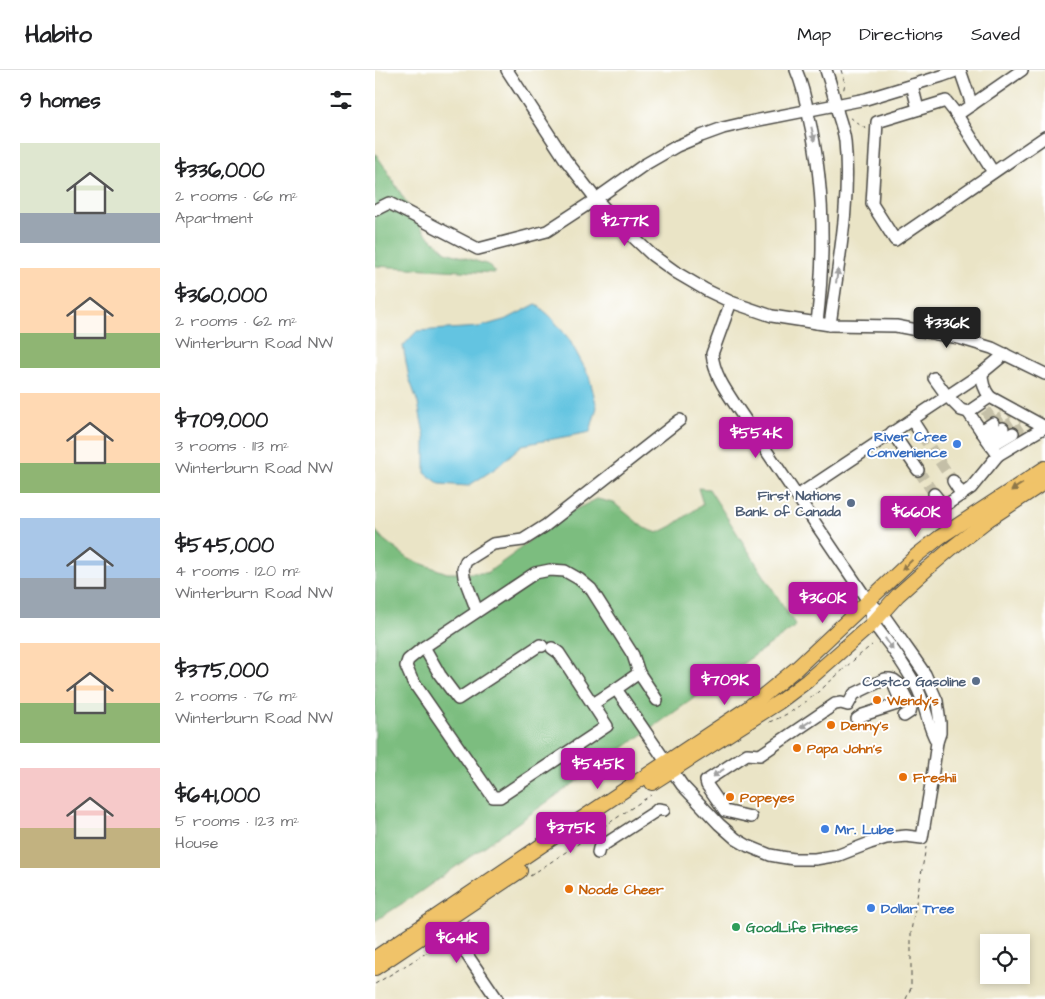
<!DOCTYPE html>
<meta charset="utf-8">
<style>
:root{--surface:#fff;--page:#f2f2f2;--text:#202124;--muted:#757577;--line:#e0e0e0;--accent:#b5179e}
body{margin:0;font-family:"Architects Daughter",sans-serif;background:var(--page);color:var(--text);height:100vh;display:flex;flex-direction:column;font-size:19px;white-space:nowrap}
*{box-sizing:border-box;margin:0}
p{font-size:16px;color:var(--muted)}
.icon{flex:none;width:28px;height:28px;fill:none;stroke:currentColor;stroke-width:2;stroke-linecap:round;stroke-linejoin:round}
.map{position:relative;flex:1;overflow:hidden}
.drawer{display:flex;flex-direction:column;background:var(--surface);width:375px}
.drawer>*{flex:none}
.controls{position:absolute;left:605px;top:864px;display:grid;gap:10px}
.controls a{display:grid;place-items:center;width:50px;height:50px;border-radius:0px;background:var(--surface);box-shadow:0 2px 8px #0003;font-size:25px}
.price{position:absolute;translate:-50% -42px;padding:0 11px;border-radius:5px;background:var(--accent);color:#fff;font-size:16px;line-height:32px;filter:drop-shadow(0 1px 2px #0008)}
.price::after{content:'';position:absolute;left:50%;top:30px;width:15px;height:11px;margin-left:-8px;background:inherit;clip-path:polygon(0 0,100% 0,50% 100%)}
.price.on{background:#222;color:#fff}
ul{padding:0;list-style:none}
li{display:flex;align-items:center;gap:15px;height:125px;padding:0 20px}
li span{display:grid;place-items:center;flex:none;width:140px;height:100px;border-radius:0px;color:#555}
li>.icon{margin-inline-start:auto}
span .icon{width:60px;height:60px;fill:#fffc;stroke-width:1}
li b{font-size:21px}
h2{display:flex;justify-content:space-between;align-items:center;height:60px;padding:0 20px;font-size:21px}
header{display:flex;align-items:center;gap:30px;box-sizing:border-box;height:70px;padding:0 25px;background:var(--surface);border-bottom:1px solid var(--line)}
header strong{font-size:24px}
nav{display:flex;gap:28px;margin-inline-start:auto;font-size:18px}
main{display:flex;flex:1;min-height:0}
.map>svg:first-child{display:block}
.forest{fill:#7bbd7f;stroke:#537455}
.water{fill:#63c4e1;stroke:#477886}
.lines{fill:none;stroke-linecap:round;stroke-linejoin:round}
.minor-tunnel{stroke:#c4bfa7;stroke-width:11;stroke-dasharray:11 5.5;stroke-linecap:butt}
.minor-casing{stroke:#484742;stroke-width:14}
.major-casing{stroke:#484742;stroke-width:16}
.path{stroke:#484742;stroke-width:1;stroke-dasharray:4 4;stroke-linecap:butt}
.minor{stroke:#fff;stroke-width:11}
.major{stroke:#f0c369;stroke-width:14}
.oneway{fill:#a0a0a0}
.oneway2{fill:#8e774a}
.shop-dot{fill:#3f7fe0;stroke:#fff;stroke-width:2}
.service-dot{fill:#5c6f8a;stroke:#fff;stroke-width:2}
.food-dot{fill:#e8710a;stroke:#fff;stroke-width:2}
.leisure-dot{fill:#2e9e5b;stroke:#fff;stroke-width:2}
.labels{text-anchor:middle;stroke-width:4;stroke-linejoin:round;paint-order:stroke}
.shop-label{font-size:14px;font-weight:bold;fill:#366cbe;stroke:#fff;text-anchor:start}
.service-label{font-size:14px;font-weight:bold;fill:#4e5e75;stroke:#fff;text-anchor:end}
.food-label{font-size:14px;font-weight:bold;fill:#c56008;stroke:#fff;text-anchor:start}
.leisure-label{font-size:14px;font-weight:bold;fill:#27864d;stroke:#fff;text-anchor:start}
</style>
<header>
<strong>Habito</strong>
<nav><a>Map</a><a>Directions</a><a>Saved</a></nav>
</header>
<main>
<section class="drawer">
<h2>9 homes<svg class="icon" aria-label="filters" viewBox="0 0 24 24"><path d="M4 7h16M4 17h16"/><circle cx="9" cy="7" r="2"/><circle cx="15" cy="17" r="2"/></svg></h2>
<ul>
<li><span style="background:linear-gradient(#dfe7d0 70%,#9aa5b1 0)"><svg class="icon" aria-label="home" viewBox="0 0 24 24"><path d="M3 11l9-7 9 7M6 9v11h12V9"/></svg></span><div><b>$336,000</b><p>2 rooms · 66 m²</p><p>Apartment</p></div></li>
<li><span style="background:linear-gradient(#ffd9b3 65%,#8fb573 0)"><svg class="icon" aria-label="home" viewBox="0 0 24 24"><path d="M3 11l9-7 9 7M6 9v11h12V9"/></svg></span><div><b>$360,000</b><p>2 rooms · 62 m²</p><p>Winterburn Road NW</p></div></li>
<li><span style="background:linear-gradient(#ffd9b3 70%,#8fb573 0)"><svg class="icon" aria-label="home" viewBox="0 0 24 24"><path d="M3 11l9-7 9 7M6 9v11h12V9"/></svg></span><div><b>$709,000</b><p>3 rooms · 113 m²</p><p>Winterburn Road NW</p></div></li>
<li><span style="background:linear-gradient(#a9c7e8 60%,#9aa5b1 0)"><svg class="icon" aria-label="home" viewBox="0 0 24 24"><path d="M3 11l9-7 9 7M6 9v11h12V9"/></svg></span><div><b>$545,000</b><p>4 rooms · 120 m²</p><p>Winterburn Road NW</p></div></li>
<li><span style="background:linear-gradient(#ffd9b3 60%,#8fb573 0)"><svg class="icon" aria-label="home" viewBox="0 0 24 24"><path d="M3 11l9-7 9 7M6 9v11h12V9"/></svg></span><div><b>$375,000</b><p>2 rooms · 76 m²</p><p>Winterburn Road NW</p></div></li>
<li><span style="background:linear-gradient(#f6c9c9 60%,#c2b280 0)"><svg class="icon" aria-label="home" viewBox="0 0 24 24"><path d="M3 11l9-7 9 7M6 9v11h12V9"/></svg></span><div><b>$641,000</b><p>5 rooms · 123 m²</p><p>House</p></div></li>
</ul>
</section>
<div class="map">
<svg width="670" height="929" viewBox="0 0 670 929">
<rect width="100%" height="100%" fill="#fff"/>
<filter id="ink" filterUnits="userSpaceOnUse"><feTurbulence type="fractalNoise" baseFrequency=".02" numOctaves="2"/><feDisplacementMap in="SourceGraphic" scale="10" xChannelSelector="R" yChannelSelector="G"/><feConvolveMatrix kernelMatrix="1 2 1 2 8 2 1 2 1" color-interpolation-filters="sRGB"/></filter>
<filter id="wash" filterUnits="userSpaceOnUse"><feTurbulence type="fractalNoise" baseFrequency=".0096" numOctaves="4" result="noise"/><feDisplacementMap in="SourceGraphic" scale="20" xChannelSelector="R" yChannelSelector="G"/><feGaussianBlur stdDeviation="1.12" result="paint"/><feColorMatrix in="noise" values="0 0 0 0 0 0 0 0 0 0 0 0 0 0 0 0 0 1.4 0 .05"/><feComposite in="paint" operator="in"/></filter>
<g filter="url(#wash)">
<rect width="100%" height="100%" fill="#eae4c6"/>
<g class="forest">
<path d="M0,83l11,16 38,63 22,20 43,13 6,8 -120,-7z"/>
<path d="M323,418l11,1 87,137 -376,266 -45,29v-391l9,10 25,19 38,14h40l28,-20 25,-22 26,-17 31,-15 17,4 30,25 14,5 14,-7 31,-22z"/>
</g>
<path class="water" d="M161,234l14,12 19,23 20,37 8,31 -7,25 -68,13 -26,23 -28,18 -28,-2 -15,-11v-34l-7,-36 -9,-25 -6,-32 14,-15 62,-4 28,-8z"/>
</g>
<g filter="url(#ink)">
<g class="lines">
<g class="minor-tunnel">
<path d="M609,348l17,-12"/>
<path d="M618,353l17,-11"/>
<path d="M628,358l17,-11"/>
<path d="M638,363l17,-11"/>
<path d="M546,364l32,47"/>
<path d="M543,400l16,24"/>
</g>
<defs>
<g id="minor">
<path d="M132,0l58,89 31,40 20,22 36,34 25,18 29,17 25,12 41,14 58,9 66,1 63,12 33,10 53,26"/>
<path d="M421,0c7,16 10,31 13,48 16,68 16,136 8,205"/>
<path d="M451,0c5,15 9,29 12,44 3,9 6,18 7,27 6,61 -7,123 -15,184"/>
<path d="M585,0l12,35"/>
<path d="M647,0l-65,45 -11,-14 -69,21 -5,82 23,36 150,-103"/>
<path d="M537,15l6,24"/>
<path d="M582,45l36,57"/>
<path d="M0,140l14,-7 89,46 69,-18 49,-32 48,-34 33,-19 24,-10 22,-8 26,-6 117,-23 76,-23 11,-4 2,-2"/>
<path d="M607,303c0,10 2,16 8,24"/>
<path d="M593,342l22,-15 55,30 -47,28"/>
<path d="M537,350l9,14"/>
<path d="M606,361l12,-8"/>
<path d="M517,362l26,38"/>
<path d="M611,368l17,-10"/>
<path d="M616,376l22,-13"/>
<path d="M578,411l9,14"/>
<path d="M559,424l7,9 4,1 4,-1 22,-15 27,-33 -30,-43 -7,-2 -14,-14 -13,-18"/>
<path d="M422,426l185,-123 23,-19"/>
<path d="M102,541l-13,-34 -1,-8 3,-8 27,-17 30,-4 22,-14 135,-106"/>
<path d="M496,545c2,12 5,11 11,20 12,15 23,32 33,49 11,18 11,40 22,58"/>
<path d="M49,577l16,28 18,24 82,-54 2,1"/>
<path d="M177,578l7,5 48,73 -107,71h-7l-81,-117 -6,-14 2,-6 16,-13 111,-74 15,-3 15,1 14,8 12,10 42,66 6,18 -23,16 66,96 37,39 17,15 12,7 22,9 11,2 13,2h21l24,-4 31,-12 16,-5 20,-2 16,2 10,-60 5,-36 3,-9v-10l-3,-22 -12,-27 -11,-16 -32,-45 -14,-12 -134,-198c-10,-15 -20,-30 -22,-49l19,-52"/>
<path d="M264,603l18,27"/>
<path d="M218,634l23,-15"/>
<path d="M482,649l6,-4 34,-11 2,-7 -4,-9"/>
<path d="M376,747l-26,-6 -18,-26 -1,-4 41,-27 13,1 75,-51 6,-1 7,2 6,-11 31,-15h5l4,1 5,4 12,23 -1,5 -6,4"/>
<path d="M223,783l1,-5 57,-37 2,-2 6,1"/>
<path d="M65,845l57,84"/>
</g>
<g id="major">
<path d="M277,713l127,-81 28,-21 65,-57 26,-29 29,-26 26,-22 36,-28 56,-37"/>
<path d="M0,888l170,-115 203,-135 49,-40 120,-113 23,-18 105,-69"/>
<path d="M0,898l145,-97"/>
</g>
</defs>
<use href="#minor" class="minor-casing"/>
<use href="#major" class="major-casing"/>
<g class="path">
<path d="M466,0l4,13 -2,10"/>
<path d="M475,47l11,9 6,3"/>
<path d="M394,652c40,-14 70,-52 103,-77"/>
<path d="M155,806l121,-81"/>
<path d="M85,855h5l7,-8"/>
<path d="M0,914l61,-37 3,-3 1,-5"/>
<path d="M531,929l5,-11v-57l15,-84"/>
</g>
<use href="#minor" class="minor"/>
<use href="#major" class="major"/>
</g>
<defs><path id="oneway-solid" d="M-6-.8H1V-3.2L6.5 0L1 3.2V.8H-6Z" transform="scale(1.25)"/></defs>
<g class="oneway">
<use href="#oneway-solid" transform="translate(438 64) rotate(77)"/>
<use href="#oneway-solid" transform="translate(462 206) rotate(-82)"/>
<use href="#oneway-solid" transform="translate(514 574) rotate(56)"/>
<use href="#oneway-solid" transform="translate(431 654) rotate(146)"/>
<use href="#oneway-solid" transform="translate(343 703) rotate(146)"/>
</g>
<g class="oneway2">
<use href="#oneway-solid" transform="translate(642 417) rotate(147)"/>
<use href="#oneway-solid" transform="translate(532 495) rotate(136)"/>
</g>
</g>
<g class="shop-dot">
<circle cx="582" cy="374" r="5"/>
<circle cx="450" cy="759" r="5"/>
<circle cx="496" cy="838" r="5"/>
</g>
<g class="service-dot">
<circle cx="476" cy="433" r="5"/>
<circle cx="601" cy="611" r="5"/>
</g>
<g class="food-dot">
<circle cx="502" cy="630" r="5"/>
<circle cx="456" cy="655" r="5"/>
<circle cx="422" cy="678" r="5"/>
<circle cx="528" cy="707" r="5"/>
<circle cx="355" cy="727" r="5"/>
<circle cx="194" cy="819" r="5"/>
</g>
<circle class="leisure-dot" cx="361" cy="857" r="5"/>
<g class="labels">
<g class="shop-label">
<text x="572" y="371" text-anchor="end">River Cree<tspan x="572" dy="16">Convenience</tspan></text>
<text x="460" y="764">Mr. Lube</text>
<text x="506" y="843">Dollar Tree</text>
</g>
<g class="service-label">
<text x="466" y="430">First Nations<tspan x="466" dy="16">Bank of Canada</tspan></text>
<text x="591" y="616">Costco Gasoline</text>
</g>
<g class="food-label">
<text x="512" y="635">Wendy's</text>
<text x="466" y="660">Denny's</text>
<text x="432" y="683">Papa John's</text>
<text x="538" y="712">Freshii</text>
<text x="365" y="732">Popeyes</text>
<text x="204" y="824">Noode Cheer</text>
</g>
<g class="leisure-label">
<text x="371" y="862">GoodLife Fitness</text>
</g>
</g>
</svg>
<div class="controls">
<a><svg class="icon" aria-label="locate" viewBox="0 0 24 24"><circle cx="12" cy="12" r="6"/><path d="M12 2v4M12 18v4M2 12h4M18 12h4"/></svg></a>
</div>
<b class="price" style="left:250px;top:177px">$277K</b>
<b class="price on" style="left:572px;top:279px">$336K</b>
<b class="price" style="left:381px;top:389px">$554K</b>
<b class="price" style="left:541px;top:468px">$660K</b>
<b class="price" style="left:448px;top:554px">$360K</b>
<b class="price" style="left:350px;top:636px">$709K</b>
<b class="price" style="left:223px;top:720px">$545K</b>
<b class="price" style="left:196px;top:784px">$375K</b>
<b class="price" style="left:82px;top:894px">$641K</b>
</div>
</main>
